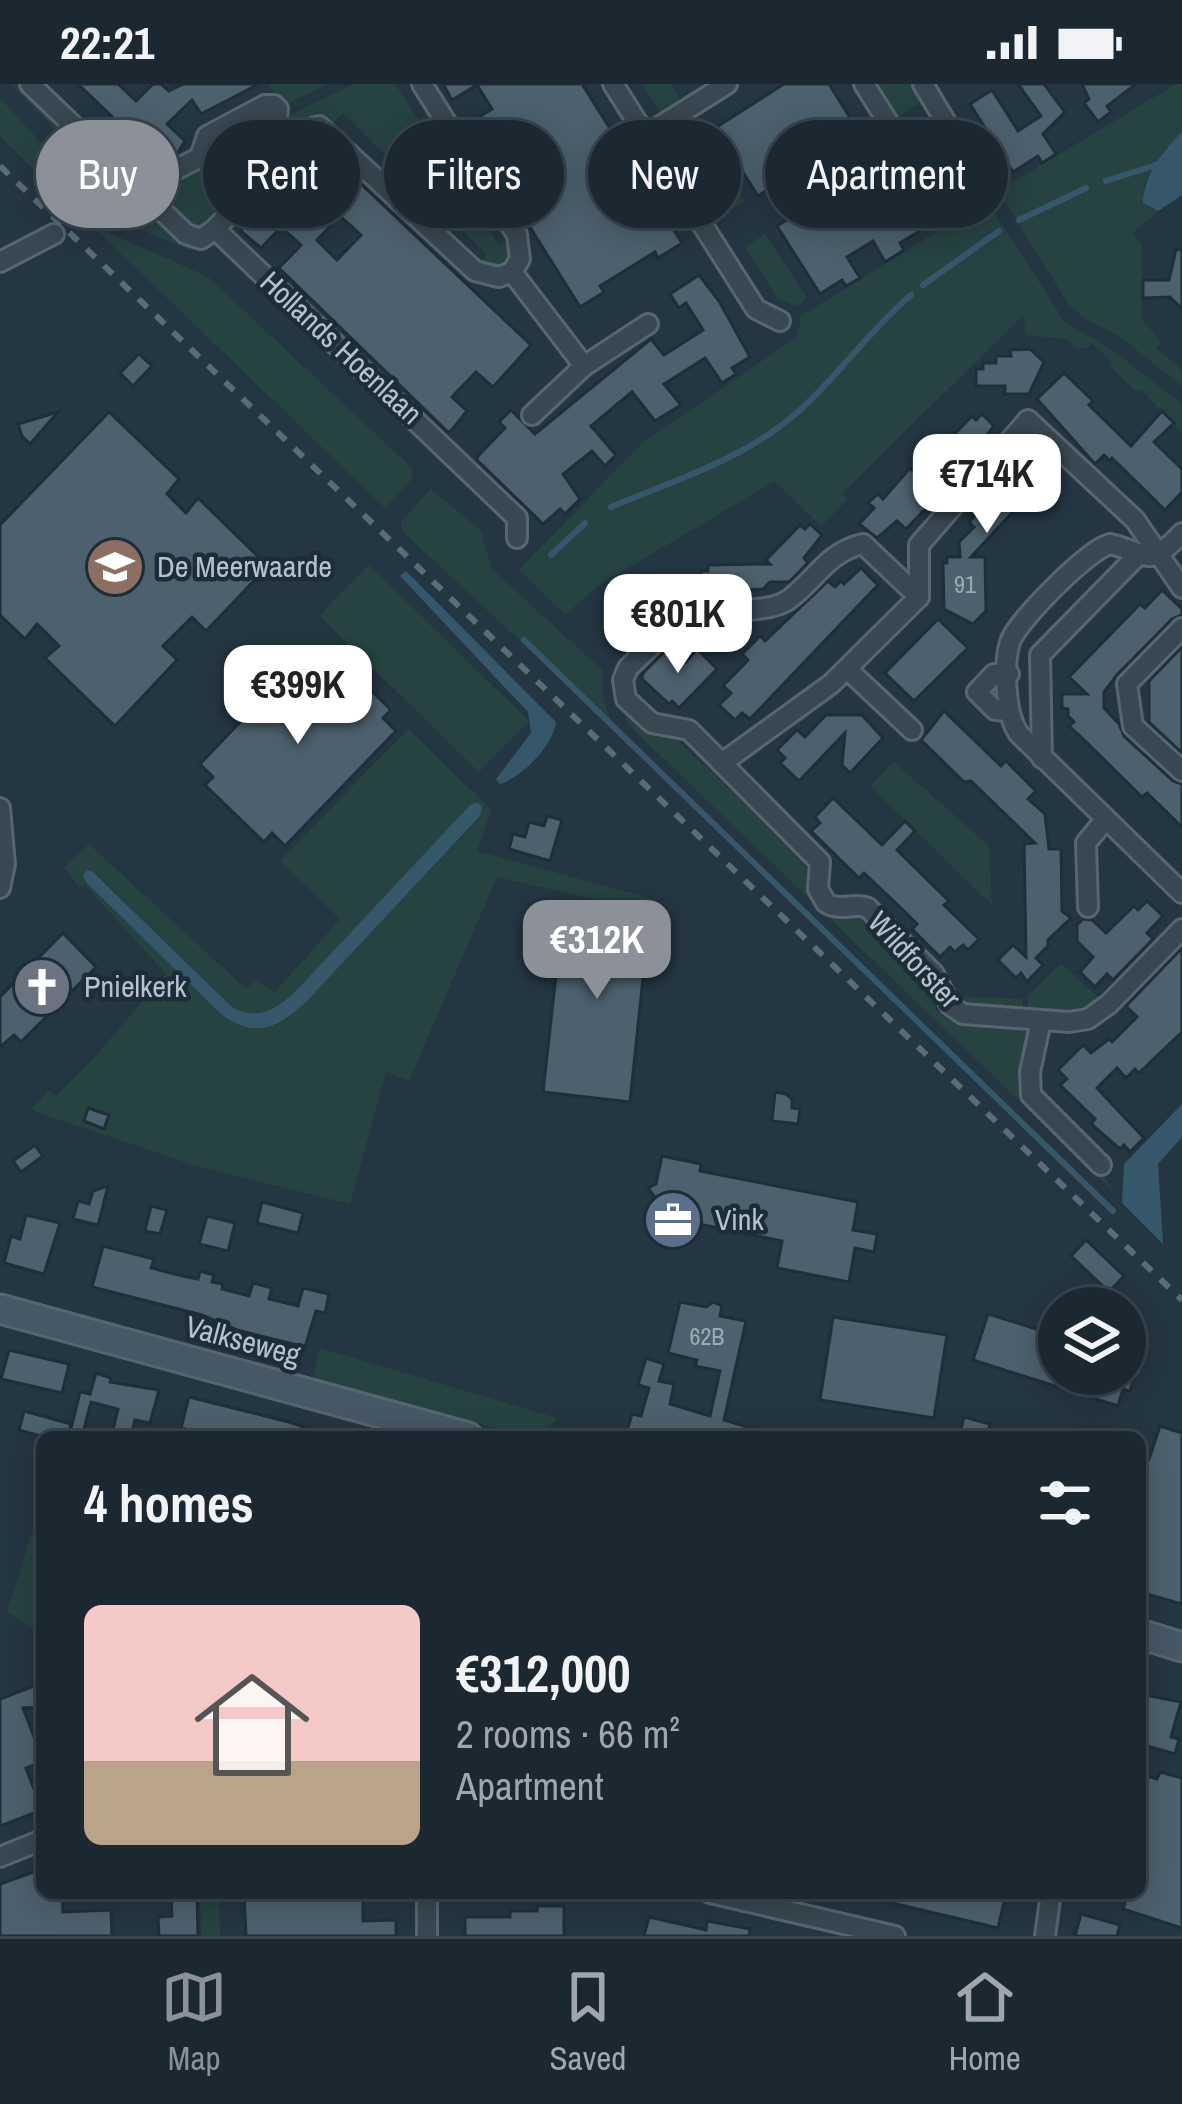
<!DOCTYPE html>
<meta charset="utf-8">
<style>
:root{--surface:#1b2832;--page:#24303a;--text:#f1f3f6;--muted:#a0a6ac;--line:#39444d;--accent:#8c9099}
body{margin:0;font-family:"Archivo Narrow",sans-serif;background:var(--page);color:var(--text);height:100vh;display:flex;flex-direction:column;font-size:45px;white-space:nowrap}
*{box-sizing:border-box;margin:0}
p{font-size:39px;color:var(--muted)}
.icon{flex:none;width:66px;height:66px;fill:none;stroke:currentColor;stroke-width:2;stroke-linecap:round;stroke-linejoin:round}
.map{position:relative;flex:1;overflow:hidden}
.drawer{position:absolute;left:36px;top:1347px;width:1110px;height:468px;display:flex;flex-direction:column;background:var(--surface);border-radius:18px;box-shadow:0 6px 30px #0003,0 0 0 3px var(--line)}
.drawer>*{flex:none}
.banner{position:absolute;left:36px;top:36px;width:1110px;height:108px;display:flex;gap:24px}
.fabs{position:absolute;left:1038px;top:1203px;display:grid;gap:24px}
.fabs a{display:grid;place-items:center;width:108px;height:108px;border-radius:50%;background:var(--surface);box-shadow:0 6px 30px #0003,0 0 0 3px var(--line);font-size:60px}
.price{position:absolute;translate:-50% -102px;padding:0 27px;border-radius:24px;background:#fff;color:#222;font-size:39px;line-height:78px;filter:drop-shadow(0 3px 6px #0008)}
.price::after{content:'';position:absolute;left:50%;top:72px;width:36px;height:27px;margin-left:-18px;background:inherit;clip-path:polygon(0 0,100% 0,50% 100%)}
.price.selected{background:var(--accent);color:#fff}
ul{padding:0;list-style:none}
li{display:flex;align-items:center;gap:36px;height:300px;padding:0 48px}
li+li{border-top:3px solid var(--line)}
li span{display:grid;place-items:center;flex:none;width:336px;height:240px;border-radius:18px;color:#555}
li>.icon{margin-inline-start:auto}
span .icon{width:144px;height:144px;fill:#fffc;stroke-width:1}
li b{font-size:51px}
h2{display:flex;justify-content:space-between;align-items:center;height:144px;padding:0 48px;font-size:51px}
.pill{padding:0 42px;border-radius:54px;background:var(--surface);box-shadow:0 6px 30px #0003,0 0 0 3px var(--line);font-size:42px;line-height:108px}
.pill.selected{background:var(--accent);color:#fff}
.status{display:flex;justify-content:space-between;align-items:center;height:84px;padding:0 60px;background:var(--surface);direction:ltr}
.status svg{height:33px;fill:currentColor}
.menu{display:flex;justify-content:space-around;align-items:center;height:168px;border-top:3px solid var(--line);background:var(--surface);font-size:33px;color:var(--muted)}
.menu a{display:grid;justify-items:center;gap:6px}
.menu .selected{color:var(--accent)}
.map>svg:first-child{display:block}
.green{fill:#264341;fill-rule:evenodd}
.water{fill:#36566a}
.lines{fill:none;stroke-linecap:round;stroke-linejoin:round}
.stream{stroke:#36566a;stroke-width:6}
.building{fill:#4c606d;stroke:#1f2f39;stroke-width:3;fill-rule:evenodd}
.street-casing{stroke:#56656f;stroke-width:24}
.secondary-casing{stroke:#56656f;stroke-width:33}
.street{stroke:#384752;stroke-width:18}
.secondary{stroke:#465765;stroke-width:27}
.rail{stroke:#5a6c79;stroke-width:6;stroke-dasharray:12 12;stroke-linecap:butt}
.labels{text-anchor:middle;stroke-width:9;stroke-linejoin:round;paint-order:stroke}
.number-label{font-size:24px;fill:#9baab4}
.street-label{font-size:30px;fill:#b5c2cc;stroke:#1d2d37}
.poi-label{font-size:30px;fill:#b5c2cc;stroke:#1d2d37;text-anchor:start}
</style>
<div class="status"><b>22:21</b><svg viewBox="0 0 49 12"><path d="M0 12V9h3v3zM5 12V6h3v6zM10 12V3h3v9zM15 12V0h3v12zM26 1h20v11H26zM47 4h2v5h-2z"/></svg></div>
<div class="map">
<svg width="1182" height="1852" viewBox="0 0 1182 1852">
<rect width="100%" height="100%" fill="#243642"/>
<g class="green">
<path d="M11,0h7l173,166 -75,-30c-22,-18 -25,-42 -41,-64 -18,-27 -42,-49 -64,-72z"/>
<path d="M268,0h59l-43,22z"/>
<path d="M354,0h41l104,161 9,-5 2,12 -8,13 -16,2 -5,-4 5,-9 -143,-141 -10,10 -16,-11 -117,115 -12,-3 -31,-28c20,-32 155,-91 197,-112z"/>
<path d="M642,0h29l9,15 -20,13z"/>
<path d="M871,0h40l11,17 -28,19z"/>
<path d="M1176,0h6v48l-18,19 -21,37 5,20 10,3 -25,22 9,12v75l19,21 -5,7 26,22v16l-62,-49 -33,-17 -18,-15 -71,-114z"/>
<path d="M0,14l55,60 37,67 116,52 204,191 1,10 -28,30 -385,-371z"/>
<path d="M933,31l43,68 -1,7 -17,14 -13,-1 -43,-68z"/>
<path d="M694,35l51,82 -20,12 -52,-82z"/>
<path d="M987,117l78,121 50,30 67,52v28l-41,-42 -4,2 -28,-26 3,-4 -20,-19 -5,5h-12l-8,-9 -42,-4 -1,-21 -181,179 5,6 -27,27 -46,-45 -176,104 -34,30 -46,-45 123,-127 155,-106 4,-21z"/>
<path d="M765,150l42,64 -10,8 -19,-7 -33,-52z"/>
<path d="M431,405l50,42 11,38 110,101 1,28 9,28 -210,-195 -1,-10z"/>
<path d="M369,481l160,156 -50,51 -160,-156z"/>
<path d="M736,528l8,9 -28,28 -29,-29z"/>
<path d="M620,616l50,34 138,128 22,52 35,2 58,57 13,36 10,9 13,6 68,7 -1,65 72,72 17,25 -479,-461 -8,-8z"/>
<path d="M408,645l83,80 -14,42 179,49 -10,11 -149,-34 -88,204 -23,-9 -36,132 -157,-39 -162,-55 18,-20 6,6 38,-37 73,-85 -81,-89 -5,3 -16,-21 25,-23 157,145 9,-9 20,12 65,-73 -60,-58zM471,721l9,12 -172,183c-28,28 -51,40 -86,15l-128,-143 139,136c26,12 41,2 61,-15z"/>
<path d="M894,678l95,84 3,59 -122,-119z"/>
<path d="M1061,880l42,37 -23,11 -52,-1v-16z"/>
<path d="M954,912l68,3 1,11 -62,-4z"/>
<path d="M320,1264l237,70 -14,17 -9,2 -210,-51 -11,-13z"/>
<path d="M42,1417v132l-35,-21z"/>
<path d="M200,1809h19l1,43h-19z"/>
</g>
<g class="water">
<path d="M1182,48v63l-24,16 -15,-8c0,-26 21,-54 39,-71z"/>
<path d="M406,487l150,151c-2,23 -35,56 -56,62l-4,-5 35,-46 -3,-21 -128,-136z"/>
<path d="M478,719l4,4 -2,9 -172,184c-28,27 -51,40 -86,15l-136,-133 -3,-7 4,-5 6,2 140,136c26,12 41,2 61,-15l177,-189z"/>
<path d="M1182,1020v33l-24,27 5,80 -41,-41 2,-39z"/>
</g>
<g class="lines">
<g class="stream">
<path d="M1106,97l59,-19"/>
<path d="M1019,136l67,-32"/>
<path d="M923,201l76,-54"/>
<path d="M611,423c61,-26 123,-44 176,-86 46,-37 79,-88 124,-126"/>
<path d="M551,471l34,-32"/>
<path d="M524,556l589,571"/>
</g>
</g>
<g class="building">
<path d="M78,0h40l18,17 17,-17h8l8,7 14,-7h76l-58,30 -9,-14 -25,24 18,17 -8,13 -8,-6 -13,11z"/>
<path d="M443,0h139l100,159 -24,15 -3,-6 -55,34 4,6 -24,15 -114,-182 26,-16 -15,-24 -25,15z"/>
<path d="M784,0h45l30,48 -25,15 15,24 7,5 22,-13 43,67 -21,13 4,7 -19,12 -12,-21 -26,16 13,21 -14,8 -4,-6 -22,14 -43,-68 25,-15 -11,-18 -9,-13 -24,16 -43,-68zM812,58l38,62 -23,16 -39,-62z"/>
<path d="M1018,0h26l21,28 -22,22 13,20 -14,9 -4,-7 -25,16 -43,-68 22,-14 26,41 23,-15z"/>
<path d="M1082,0h54l-29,22 4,6 -13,10 -14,-19 5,-4z"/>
<path d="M320,62l19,17 -5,9 19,18 7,-7 171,162 -38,42 -17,-15 -24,25 15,14 -16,20 -3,1 -169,-164 22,-23 -20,-18 -20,21 -19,-16 -1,-4zM340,132l21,19 -24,25 -20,-20z"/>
<path d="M1176,165l6,1v59l-12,-12 -27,1v-18h26z"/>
<path d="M699,191l20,26 31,56 -18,11 4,6 -14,9 -17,-25 -41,26 17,21 -26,16 -23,-29 -41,34 25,29 -11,11 -13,-15 -29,23 17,25 -15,15 -5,-5 -17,15 -66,-64 1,-4 27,-28 -6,-6 12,-12 24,24 116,-95 13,16 39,-25 -17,-27 -7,5 -9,-14z"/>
<path d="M1030,265l14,13 -15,32h-24v-8h-29v-17h7v-6h13v-7h15l-1,-6z"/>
<path d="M139,270l13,12 -19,20 -13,-13z"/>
<path d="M1064,289l29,28 -4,4 42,41 31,-35 12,12 -20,19 28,27v23l-17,18 -53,-52 -2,3 -6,-6 -9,9 -58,-65z"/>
<path d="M58,328l-28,32 -8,-8 -4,-12z"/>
<path d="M109,328l70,67 -12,15 19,19 12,-15 70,68 -62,65 -14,-14 -29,29 14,14 -62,66 -70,-68 14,-12 -22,-22 -12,15 -25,-24v-90z"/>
<path d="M982,330l12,12 -18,23 5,5 -44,49 -3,-3 -28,29 -9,-8 -20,17 -18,-14 15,-16 -6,-5 10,-9 5,5 27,-31 6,6 56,-58 4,4z"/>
<path d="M1035,370l5,5 4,-5 12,11 -85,92h14l1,54 -13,13 -29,-15 -1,-46h4v-6h13l-1,-15 15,-15 -5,-5 5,-5 -7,-7 44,-50 9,9z"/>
<path d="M810,440l12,11 -18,23 4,5 -19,19h-19l-7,7 -21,1v7h-41v-26h7v-6l62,-1 -4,-4 34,-35 5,4z"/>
<path d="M861,484l17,17 -128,134 -8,-6 -7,7 -16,-15 12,-12 -8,-7 25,-26 -6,-6 18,-18 5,5 63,-60 7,6 6,-6 3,3z"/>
<path d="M658,496l18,18 -17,1 10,10 -45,44 -19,-18z"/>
<path d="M1162,506l20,19v6l-10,4 -55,56 -13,17v16l15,16 5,12 49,45 9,3v43l-35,-34 -5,4 -63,-62 -10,-9 5,-4 -6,-6v-7l-6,-1v-14h25l-18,-17 71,-73 5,4z"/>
<path d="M938,535l30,29 -54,53 -29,-28z"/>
<path d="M669,563l17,15 11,-13 20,20 -38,39 -7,-7 -3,3 -27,-25 1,-6z"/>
<path d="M1182,563v102l-2,2 -31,-29v-41z"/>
<path d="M310,565l13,13 9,-10 59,58 -8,8 13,13 -111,115 -13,-13 -8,9 -59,-57 8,-8 -13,-13z"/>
<path d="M944,627l57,55 5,-5 30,30 -8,8 17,15 4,35h12l1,62 9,7 -23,22v6l-12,12 7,7 -16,17 -6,-9 -5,5 -18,-18 15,-15 13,12 -2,-113 11,-1 -64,-62 -7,1 -43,-42z"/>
<path d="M826,631h36l21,23 -33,35 -8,-8 3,-32 -46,48 -19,-18 5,-5 -8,-8 20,-20 8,7z"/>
<path d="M833,714l49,47 23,-24 10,10 -18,19 52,51 -5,4 35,34 -11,11 -5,-5 -8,7 -5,-5 -10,10 -28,-28 5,-5 -15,-15 -38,-36 -5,5 -48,-47 9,-8 -5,-6z"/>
<path d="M547,732l15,4 -12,41 -41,-12 4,-15 12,3 4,-15 15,4z"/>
<path d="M1147,817l16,15 -16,17 6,6 -40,41 -6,-6 -12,13 -15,-15 13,-15 -16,-16v-16l6,-6 9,1 14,13 28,-27 4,4z"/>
<path d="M564,819l86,9 -20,190 -87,-10z"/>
<path d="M63,849l33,34 -75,75 -7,-7 -14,12v-50z"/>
<path d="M1182,864v84l-43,41 -4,-4 -9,9 -9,-10 -20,20 47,50 -14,14 -6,-7 -4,4 -29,-25 4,-5 -35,-34 7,-6 -9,-9 25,-25 8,8 18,-14 3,3 25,-25 -11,-11z"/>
<path d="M775,1008l11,2 6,5v9l8,1 -2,15 -26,-3z"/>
<path d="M88,1024l21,7 -5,14 -20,-8z"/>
<path d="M35,1061l8,11 -22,16 -8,-11z"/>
<path d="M662,1072l39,8 -1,7 158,31 -5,28 24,4 -3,18 -19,-4 -6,34 -72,-14 5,-27 -88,-18 -2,9 -44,-8 6,-28 -6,-8 8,-4z"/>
<path d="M108,1102l-10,39 -25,-6 5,-18 11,3 4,-13z"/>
<path d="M262,1118l41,11 -5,20 -41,-10z"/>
<path d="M151,1122l16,4 -7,24 -15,-3z"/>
<path d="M26,1131l34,8 -16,51 -40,-11 7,-27 9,3z"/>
<path d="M207,1132l28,7 -7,28 -29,-7z"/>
<path d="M1086,1156l38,36 -15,16 -38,-36z"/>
<path d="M103,1162l51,13 -3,9 36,9 11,2 2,-8 14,4 -2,7 11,2 -1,5 27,7 4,-13 19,5 -3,11 29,7 5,-18 26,6 -4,19 -9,-2 -11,36 -68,-17 -35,-15 -110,-28z"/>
<path d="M680,1218l26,5 7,-5 9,4 -2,10 26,5 -22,99 44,13v4h-143l7,-23 9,2 8,-28 -11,-3 8,-27 18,6 -5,17 15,3 -4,20 40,12 10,-45 -25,-5 2,-6 -29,-7z"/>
<path d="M988,1230l71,22v38h76l-5,17 -7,-2 -5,17 -145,-46z"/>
<path d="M833,1233l114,18 -13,83 -114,-18z"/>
<path d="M9,1266l60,14 -7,29 -61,-14z"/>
<path d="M96,1289l15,5 -1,4 49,8 -9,33 -15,-3 -4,15 -18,-5 5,-21 -27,-7 -9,35h-13l11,-45 10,2z"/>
<path d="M189,1313l100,25 27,9 -1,6h-101l-33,-9z"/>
<path d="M24,1327l47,13 -3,13h-24l-25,-7z"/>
<path d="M964,1333l26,7 -3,13h-28z"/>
<path d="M1160,1342l22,7v171l-42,-12v-136l9,3z"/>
<path d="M42,1599v24l-19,1 19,50v4l-16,6 16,42 -42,16v-127z"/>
<path d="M1140,1610l41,8 -10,35 8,2 -4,15 -35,-10z"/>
<path d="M1160,1688l22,6v150l-59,-19 5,-16h12v-119l17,5z"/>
<path d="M42,1785v24h20l1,19 48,-2 1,26h-112v-52z"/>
<path d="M171,1809h26l1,43h-39l-1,-19 14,-1z"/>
<path d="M244,1809h119v28l33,-1v16h-150z"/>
<path d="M876,1809h130l-8,35 -123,-29z"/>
<path d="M537,1822h27v30h-99v-19h45v-6h27z"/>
<path d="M1081,1830l39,11 -3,11h-42z"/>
<path d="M649,1833l57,13 1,-9 43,8 -1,7h-105z"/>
</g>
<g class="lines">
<defs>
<g id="street">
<path d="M30,0l156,150 15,5 14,-10 302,289v20"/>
<path d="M422,0l95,151 3,24 -8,13 72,94"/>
<path d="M613,0l143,225 24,12"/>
<path d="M864,0l84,133 39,-26 -64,-107"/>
<path d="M646,51l81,-51"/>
<path d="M144,109l14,-14 119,-62 1,-8 -4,-4h-9l-58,31 -6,18"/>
<path d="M215,145l94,-100 10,-3 156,145 24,6 13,-5"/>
<path d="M0,178l54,-28"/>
<path d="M532,331l52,-49 64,-42"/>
<path d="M1182,449c-36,37 -30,21 -72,11 -21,5 -93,77 -100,98 -7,24 -5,72 9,92l163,159"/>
<path d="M919,513l-56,-53c-36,8 -47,36 -75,56 -21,15 -75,8 -103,13l-57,55 -5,12 3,19 26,24 37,7 131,132 -2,27 8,14c15,9 28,-1 42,5l66,66 16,31 13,9 106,8 19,-3 21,-15 73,-75"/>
<path d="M1182,544l-55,56 6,42 49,45"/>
<path d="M847,585l65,61"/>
<path d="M1009,590h-15l-17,18 18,18 14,1"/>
<path d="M1042,674l-2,-103 97,-99"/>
<path d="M722,679l109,-79 88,-87v-52l109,-125 107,100 47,68"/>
<path d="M0,724l5,56 -5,24"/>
<path d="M1088,823l-2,-64 19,-23"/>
<path d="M1041,937l-11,51 1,23 70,70"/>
<path d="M0,1773l42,-17"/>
<path d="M427,1809v43"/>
<path d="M710,1809l185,43"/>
<path d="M1045,1852l6,-43"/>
</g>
<g id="secondary">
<path d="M0,1225l468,128"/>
<path d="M1140,1550l42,13"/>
</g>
</defs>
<use href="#street" class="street-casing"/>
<use href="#secondary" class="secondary-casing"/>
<use href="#street" class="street"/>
<use href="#secondary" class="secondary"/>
<path class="rail" d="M0,82l1182,1134"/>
</g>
<defs>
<symbol id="school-disc" viewBox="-11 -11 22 22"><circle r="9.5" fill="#8d6e63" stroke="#1d2d37"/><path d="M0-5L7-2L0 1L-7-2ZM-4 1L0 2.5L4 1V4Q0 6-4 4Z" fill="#fff"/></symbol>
<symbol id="church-disc" viewBox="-11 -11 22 22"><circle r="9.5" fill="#6b7280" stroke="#1d2d37"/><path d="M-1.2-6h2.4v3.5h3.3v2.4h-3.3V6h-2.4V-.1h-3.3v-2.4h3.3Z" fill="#fff"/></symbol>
<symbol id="office-disc" viewBox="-11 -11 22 22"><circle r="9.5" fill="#5c6f8a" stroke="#1d2d37"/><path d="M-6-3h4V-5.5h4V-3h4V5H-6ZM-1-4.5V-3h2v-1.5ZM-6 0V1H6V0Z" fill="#fff"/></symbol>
</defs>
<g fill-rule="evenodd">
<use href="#school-disc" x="82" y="450" width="66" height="66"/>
<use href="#church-disc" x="9" y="870" width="66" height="66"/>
<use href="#office-disc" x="640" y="1103" width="66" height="66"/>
</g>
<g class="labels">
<g class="number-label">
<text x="965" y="509">91</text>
<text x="707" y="1261">62B</text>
</g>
<g class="street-label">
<text transform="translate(341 264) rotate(43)" y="10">Hollands Hoenlaan</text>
<text transform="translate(914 876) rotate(47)" y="10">Wildforster</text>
<text transform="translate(243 1257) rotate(15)" y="10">Valkseweg</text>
</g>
<g class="poi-label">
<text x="157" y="493">De Meerwaarde</text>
<text x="84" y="913">Pnielkerk</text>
<text x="715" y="1146">Vink</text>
</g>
</g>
</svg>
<div class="fabs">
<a><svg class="icon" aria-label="layers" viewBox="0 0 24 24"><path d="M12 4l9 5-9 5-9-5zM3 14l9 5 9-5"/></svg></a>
</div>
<b class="price" style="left:987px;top:452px">€714K</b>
<b class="price" style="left:678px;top:592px">€801K</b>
<b class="price" style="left:298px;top:663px">€399K</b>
<b class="price selected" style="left:597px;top:918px">€312K</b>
<div class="banner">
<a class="pill selected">Buy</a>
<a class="pill">Rent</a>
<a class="pill">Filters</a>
<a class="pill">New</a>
<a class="pill">Apartment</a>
</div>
<section class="drawer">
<h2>4 homes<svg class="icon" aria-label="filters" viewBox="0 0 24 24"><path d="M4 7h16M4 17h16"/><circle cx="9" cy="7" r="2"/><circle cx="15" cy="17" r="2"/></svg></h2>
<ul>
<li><span style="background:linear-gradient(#f6c9c9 65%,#b9a48a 0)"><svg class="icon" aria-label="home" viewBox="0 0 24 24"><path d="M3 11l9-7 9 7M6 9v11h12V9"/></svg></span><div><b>€312,000</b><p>2 rooms · 66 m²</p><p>Apartment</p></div></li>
</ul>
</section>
</div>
<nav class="menu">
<a class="selected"><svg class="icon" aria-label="map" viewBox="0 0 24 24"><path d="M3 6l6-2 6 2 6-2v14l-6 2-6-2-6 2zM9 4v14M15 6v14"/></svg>Map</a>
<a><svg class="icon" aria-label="saved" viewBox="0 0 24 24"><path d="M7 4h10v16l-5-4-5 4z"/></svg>Saved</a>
<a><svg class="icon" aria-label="home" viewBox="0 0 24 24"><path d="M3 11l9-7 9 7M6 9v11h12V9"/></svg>Home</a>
</nav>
